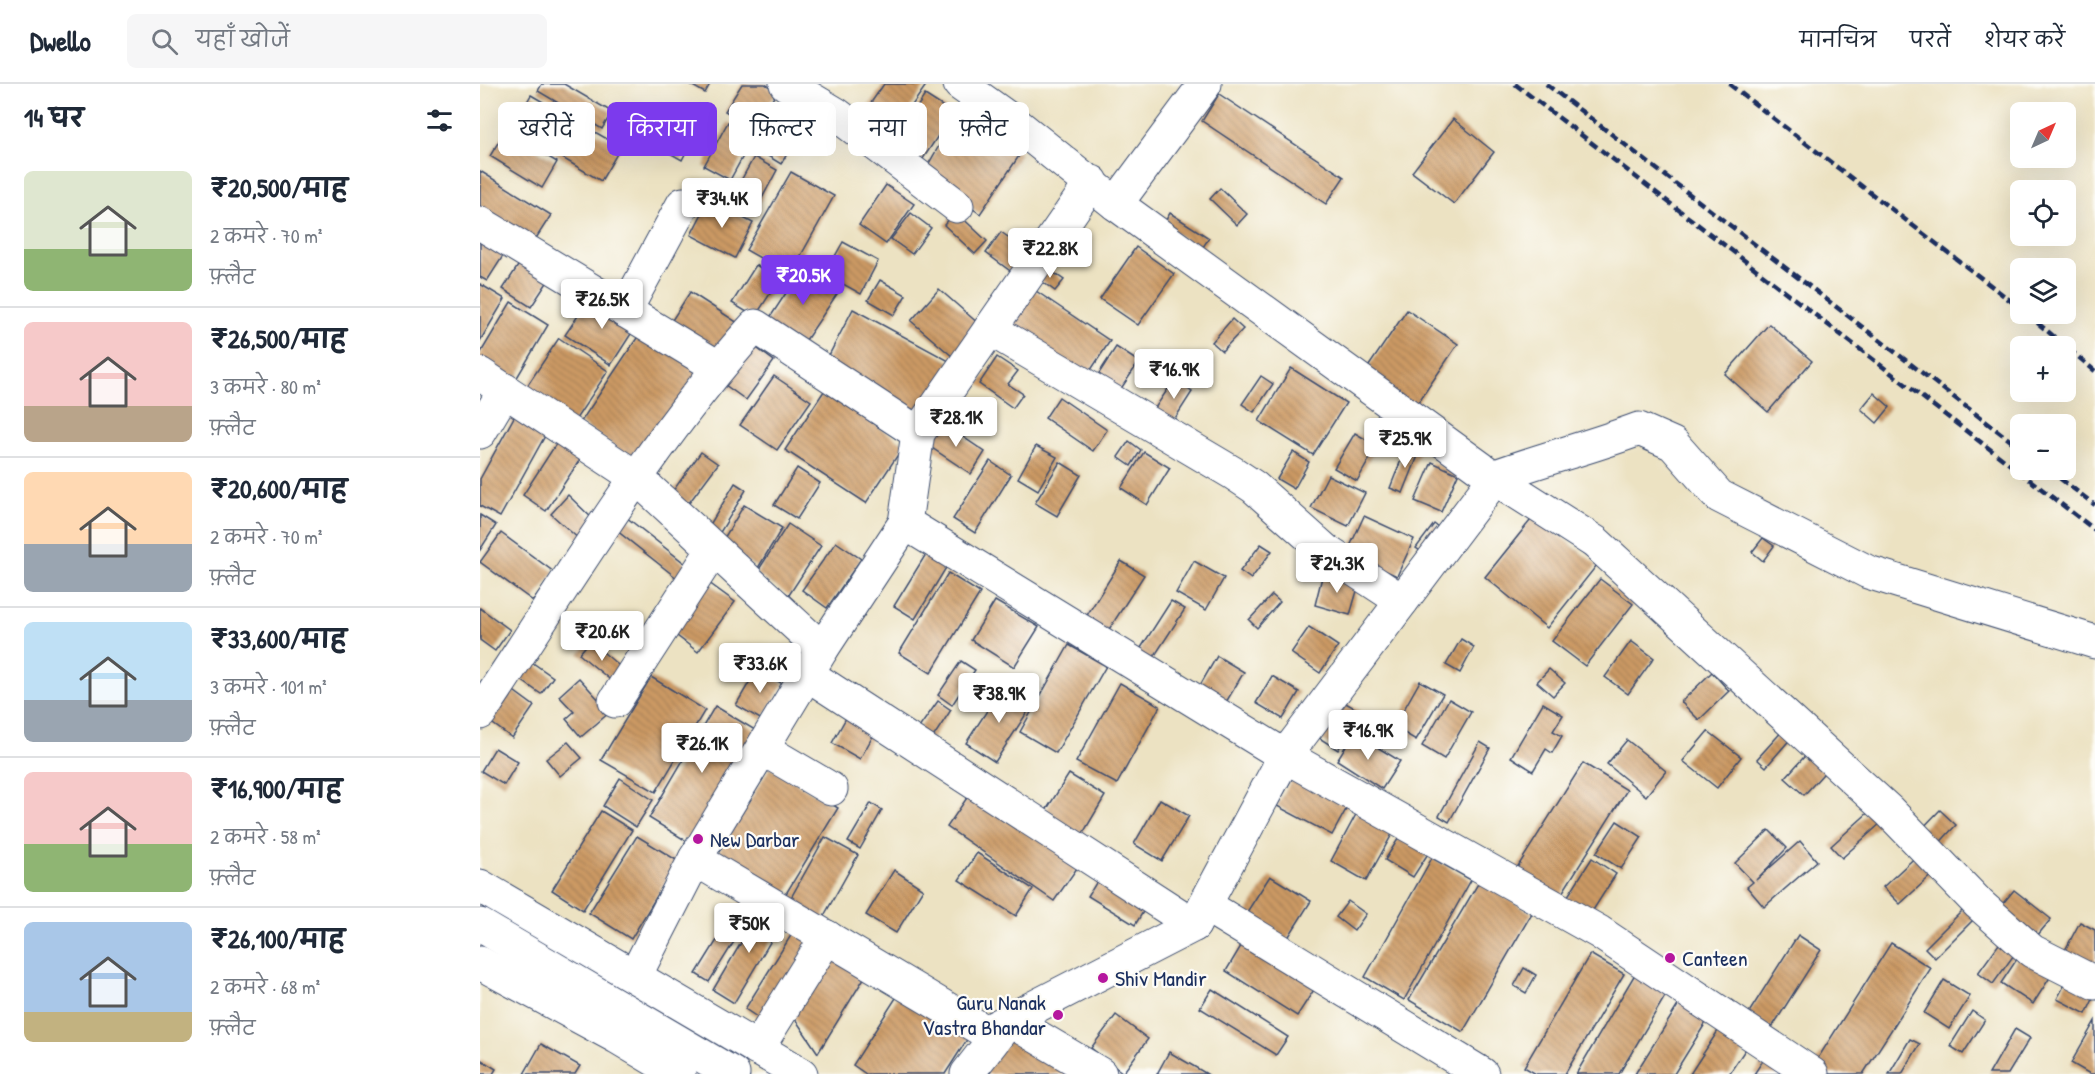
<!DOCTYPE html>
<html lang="hi">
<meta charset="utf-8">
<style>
:root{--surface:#fff;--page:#f6f6f7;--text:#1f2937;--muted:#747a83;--line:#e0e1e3;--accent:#7c3aed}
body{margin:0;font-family:"Patrick Hand","Playpen Sans Deva",sans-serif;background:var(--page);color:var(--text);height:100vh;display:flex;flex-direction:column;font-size:22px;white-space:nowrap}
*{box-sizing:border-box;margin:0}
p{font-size:20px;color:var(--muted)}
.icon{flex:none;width:33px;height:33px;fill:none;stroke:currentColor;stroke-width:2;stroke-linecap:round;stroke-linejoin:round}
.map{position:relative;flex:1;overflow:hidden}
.details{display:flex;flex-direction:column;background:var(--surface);width:480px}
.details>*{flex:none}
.hud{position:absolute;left:18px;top:18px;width:570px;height:54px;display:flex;gap:12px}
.needle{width:39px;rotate:44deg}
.fabs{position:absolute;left:1530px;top:18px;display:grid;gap:12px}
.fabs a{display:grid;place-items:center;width:66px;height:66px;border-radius:9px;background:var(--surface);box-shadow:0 6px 24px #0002;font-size:30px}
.price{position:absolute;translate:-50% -51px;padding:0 14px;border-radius:6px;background:#fff;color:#222;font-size:20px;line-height:39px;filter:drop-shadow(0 2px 3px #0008)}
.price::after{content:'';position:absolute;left:50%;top:36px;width:18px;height:14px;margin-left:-9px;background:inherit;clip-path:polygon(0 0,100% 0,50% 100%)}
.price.active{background:var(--accent);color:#fff}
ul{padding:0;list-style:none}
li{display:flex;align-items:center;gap:18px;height:150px;padding:0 24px}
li+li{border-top:2px solid var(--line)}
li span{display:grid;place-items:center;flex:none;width:168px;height:120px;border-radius:9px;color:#555}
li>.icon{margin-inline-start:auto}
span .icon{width:72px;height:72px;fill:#fffc;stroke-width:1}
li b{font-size:26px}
h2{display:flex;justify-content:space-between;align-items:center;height:72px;padding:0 24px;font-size:26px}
.chip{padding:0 21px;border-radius:9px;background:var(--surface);box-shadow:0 6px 24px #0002;font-size:21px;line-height:54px}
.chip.active{background:var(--accent);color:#fff}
header{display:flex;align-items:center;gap:36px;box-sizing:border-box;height:84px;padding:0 30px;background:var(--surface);border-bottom:2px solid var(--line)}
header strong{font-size:28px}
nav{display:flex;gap:33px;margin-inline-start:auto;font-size:21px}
.search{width:420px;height:54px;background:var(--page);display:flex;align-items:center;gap:15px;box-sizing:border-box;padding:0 21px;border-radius:9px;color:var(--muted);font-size:22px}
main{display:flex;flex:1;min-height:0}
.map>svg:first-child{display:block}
.building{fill:url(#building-back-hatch)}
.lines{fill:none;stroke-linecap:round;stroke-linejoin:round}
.minor-casing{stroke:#3a4a6d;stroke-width:35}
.major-casing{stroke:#3a4a6d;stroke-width:35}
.minor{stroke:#fff;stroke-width:33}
.major{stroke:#fff;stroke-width:33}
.rail{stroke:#1b2f5e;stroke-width:4.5;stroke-dasharray:9 4.5;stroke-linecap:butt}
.poi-dot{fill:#b5179e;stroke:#fdfcf7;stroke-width:2}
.labels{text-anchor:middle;stroke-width:4.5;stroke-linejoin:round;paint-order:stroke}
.poi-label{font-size:22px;fill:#1b2f5e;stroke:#fdfcf7;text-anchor:start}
</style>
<header>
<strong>Dwello</strong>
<div class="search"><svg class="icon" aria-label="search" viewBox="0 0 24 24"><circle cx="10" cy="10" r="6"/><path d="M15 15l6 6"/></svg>यहाँ खोजें</div>
<nav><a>मानचित्र</a><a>परतें</a><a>शेयर करें</a></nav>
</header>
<main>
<section class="details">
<h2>14 घर<svg class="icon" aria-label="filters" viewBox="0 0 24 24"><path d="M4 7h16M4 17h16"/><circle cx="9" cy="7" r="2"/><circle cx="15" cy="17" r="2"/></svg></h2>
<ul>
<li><span style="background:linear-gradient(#dfe7d0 65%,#8fb573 0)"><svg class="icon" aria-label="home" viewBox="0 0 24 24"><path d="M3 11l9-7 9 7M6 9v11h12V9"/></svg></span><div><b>₹20,500/माह</b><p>2 कमरे · 70 m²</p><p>फ़्लैट</p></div></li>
<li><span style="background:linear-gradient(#f6c9c9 70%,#b9a48a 0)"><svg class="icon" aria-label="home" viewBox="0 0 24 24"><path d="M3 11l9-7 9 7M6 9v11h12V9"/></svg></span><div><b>₹26,500/माह</b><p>3 कमरे · 80 m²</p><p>फ़्लैट</p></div></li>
<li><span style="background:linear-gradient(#ffd9b3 60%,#9aa5b1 0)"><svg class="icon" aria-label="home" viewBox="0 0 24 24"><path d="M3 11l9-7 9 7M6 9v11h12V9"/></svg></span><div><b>₹20,600/माह</b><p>2 कमरे · 70 m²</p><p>फ़्लैट</p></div></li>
<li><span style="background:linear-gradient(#bfe0f5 65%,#9aa5b1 0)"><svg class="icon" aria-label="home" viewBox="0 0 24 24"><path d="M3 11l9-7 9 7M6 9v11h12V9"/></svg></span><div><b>₹33,600/माह</b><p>3 कमरे · 101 m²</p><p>फ़्लैट</p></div></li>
<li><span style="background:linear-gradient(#f6c9c9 60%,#8fb573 0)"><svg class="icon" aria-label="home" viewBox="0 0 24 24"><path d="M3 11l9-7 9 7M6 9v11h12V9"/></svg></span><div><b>₹16,900/माह</b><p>2 कमरे · 58 m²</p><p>फ़्लैट</p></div></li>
<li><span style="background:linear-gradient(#a9c7e8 75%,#c2b280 0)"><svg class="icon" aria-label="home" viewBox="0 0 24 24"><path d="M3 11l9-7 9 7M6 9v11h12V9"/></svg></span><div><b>₹26,100/माह</b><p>2 कमरे · 68 m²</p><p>फ़्लैट</p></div></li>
</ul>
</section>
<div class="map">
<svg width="1615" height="990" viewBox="0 0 1615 990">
<defs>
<pattern id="building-back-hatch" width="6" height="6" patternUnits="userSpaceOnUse" patternTransform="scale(1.5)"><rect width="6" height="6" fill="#cc9a64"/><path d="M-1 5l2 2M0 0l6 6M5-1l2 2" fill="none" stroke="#a57e56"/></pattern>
</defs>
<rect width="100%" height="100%" fill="#fdfcf7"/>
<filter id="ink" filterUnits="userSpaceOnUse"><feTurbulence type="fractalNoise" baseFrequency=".0167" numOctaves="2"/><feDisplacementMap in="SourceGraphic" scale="12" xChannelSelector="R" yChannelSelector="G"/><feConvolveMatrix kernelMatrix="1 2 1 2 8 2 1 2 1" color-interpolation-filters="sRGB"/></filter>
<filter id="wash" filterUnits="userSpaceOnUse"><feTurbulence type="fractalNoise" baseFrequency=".008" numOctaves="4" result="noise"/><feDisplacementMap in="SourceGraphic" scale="24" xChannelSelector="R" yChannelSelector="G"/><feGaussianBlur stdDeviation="1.35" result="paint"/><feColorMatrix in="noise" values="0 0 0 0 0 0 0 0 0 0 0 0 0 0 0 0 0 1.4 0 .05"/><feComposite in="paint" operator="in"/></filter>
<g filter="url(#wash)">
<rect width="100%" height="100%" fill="#ece2c2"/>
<g id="blocks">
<g class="building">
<path d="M62,0h22l48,28 -10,17 -64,-38z"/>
<path d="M209,0h21l-5,9z"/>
<path d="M262,0h23l12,8 -23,37 -29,-18z"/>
<path d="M404,0h43l-42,60 -29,-20z"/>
<path d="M739,10l125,83 -18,27 -124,-83z"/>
<path d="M51,11l90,52 -20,34 -89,-53z"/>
<path d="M445,11l28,18 -36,55 -28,-18z"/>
<path d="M309,13l24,14 -32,53 -23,-14z"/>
<path d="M479,27l62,42 -41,61 -56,-42z"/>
<path d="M175,32l38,22 -11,22 -39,-22z"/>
<path d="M973,35l41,33 -40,52 -42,-32z"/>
<path d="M248,38l26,14 -24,44 -26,-14z"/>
<path d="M25,47l52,31 -15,26 -52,-32z"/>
<path d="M274,73l23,13 -25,47 -24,-13z"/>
<path d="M0,87l71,44 -18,28 -53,-33z"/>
<path d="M311,88l43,24 -44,79 -44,-25z"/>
<path d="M406,101l28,19 -28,40 -27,-19z"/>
<path d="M740,104l27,26 -10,11 -27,-26z"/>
<path d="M229,116l44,23 -18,35 -44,-23z"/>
<path d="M476,128l31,29 -12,13 -31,-29z"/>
<path d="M431,129l20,15 -19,26 -21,-15z"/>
<path d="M690,129l39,25 -8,12 -38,-25z"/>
<path d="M0,143l30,18 -23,36 -7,-4z"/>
<path d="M521,148l28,20 -16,21 -27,-20z"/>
<path d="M363,158l35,19 -17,33 -36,-20z"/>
<path d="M656,163l38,27 -36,51 -38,-26z"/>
<path d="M45,171l29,17 -23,35 -28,-18z"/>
<path d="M325,180l36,24 -41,61 -35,-24z"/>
<path d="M276,181l23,15 -24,37 -23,-14z"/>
<path d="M564,182l20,14 -9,11 -19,-14z"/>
<path d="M400,196l26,15 -12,20 -26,-15z"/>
<path d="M0,200l25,15 -25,42z"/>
<path d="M459,205l41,36 -27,32 -42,-36z"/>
<path d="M553,205l77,52 -25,38 -78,-52z"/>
<path d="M210,208l48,31 -24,35 -47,-30z"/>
<path d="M112,211l46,28 -27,42 -46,-30z"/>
<path d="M31,218l37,23 -33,56 -35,-21v-6z"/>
<path d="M373,225l98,53 -28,53 -98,-52z"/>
<path d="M927,226l51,34 -45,66 -51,-34z"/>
<path d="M752,235l11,10 -21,22 -10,-9z"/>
<path d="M1289,240l43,37 -44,51 -43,-38z"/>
<path d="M165,242l62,41 -66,98 -61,-42z"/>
<path d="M79,254l49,33 -36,54 -49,-33z"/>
<path d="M270,259l24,18 -28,39 -25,-18z"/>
<path d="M636,263l23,15 -23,34 -22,-15z"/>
<path d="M517,273l21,14 -10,13 15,10 -10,14 -34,-24z"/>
<path d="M811,284l55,35 -33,52 -54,-34z"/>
<path d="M294,292l37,25 -34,49 -37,-25z"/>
<path d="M781,292l12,8 -19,28 -12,-8z"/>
<path d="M694,296l18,12 -18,28 -19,-12z"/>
<path d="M344,307l81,53 -39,59 -81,-53z"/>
<path d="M1394,309l16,14 -13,16 -16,-14z"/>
<path d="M579,313l48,33 -14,21 -48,-33z"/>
<path d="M39,324l32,17 -51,92 -20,-11v-27z"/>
<path d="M461,338l44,30 -14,22 -45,-30z"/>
<path d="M83,349l24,16 -41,62 -23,-16z"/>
<path d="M875,349l22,13 -20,35 -23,-13z"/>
<path d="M649,357l12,9 -10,16 -13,-9z"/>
<path d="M927,361l13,6 -17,42 -13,-5z"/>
<path d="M556,362l21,11 -19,33 -20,-12z"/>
<path d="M221,368l17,12 -32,43 -16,-12z"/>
<path d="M664,368l26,16 -23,37 -26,-17z"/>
<path d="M813,368l16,10 -15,27 -17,-10z"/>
<path d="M510,377l21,14 -36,58 -22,-14z"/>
<path d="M580,378l21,13 -24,41 -22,-13z"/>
<path d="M952,378l26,12 -17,38 -26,-11z"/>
<path d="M317,384l23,15 -23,36 -23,-14z"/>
<path d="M848,391l37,18 -17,33 -37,-18z"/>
<path d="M255,399l11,7 -30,49 -11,-6z"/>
<path d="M88,411l29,28 -16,18 -30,-27z"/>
<path d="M264,421l38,23 -24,40 -38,-23z"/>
<path d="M0,431l16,10 -16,25z"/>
<path d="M884,432l50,23 -17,37 -50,-23z"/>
<path d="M1054,432l63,49 -50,63 -62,-51z"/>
<path d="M146,433l62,49 -10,13 -62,-49z"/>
<path d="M308,440l33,22 -32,49 -33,-21z"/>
<path d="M954,440l15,11 -17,24 -16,-11z"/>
<path d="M21,449l53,39 -21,29 -53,-39z"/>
<path d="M1283,454l11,8 -11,15 -11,-9z"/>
<path d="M356,458l25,17 -34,49 -25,-18z"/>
<path d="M781,460l11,7 -21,28 -11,-8z"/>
<path d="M446,470l21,12 -32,53 -21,-13z"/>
<path d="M641,477l23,14 -38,59 -22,-14z"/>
<path d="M714,477l30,17 -18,32 -30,-17z"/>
<path d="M468,489l32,20 -49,80 -32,-20z"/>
<path d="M843,489l36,11 -9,31 -35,-10z"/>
<path d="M1120,495l33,25 -48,62 -33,-25z"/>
<path d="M225,496l30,22 -37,50 -30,-23z"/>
<path d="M792,511l8,7 -23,26 -8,-8z"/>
<path d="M515,517l44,26 -25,40 -43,-27z"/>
<path d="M691,517l14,8 -35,54 -13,-9z"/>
<path d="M0,524l30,22 -15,21 -15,-11z"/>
<path d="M829,543l29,19 -18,27 -29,-20z"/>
<path d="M981,555l13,8 -14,26 -14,-8z"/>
<path d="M110,557l34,29 -10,13 -35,-29z"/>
<path d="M1151,557l23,17 -26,36 -23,-17z"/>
<path d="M589,561l37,21 -50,87 -36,-21z"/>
<path d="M40,570l33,23 -12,17 -33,-23z"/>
<path d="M737,572l27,16 -22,37 -27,-15z"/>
<path d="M481,577l14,9 -23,35 -14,-10z"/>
<path d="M277,585l26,15 -21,36 -26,-15z"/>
<path d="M1069,585l16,14 -12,13 -16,-14z"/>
<path d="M1232,588l17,19 -30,29 -18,-18z"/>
<path d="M792,592l27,16 -16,27 -27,-16z"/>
<path d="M171,593l54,33 -49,82 -55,-32z"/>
<path d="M99,594l31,34 -29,25 -15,-18 8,-7 -15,-16z"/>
<path d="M940,597l23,13 -27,46 -22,-13z"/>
<path d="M640,599l40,23 -43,78 -41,-22z"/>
<path d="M523,602l29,19 -37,57 -29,-19z"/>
<path d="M31,605l23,17 -22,32 -23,-17z"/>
<path d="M855,613l25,14 -22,39 -25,-16z"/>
<path d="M969,615l22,13 -27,47 -22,-13z"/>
<path d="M458,617l13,9 -21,32 -14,-10z"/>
<path d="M1063,619l20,12 -10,16 9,5 -10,17 -6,-4 -13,22 -22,-14z"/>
<path d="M235,622l40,24 -67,112 -39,-24z"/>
<path d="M370,627l28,16 -18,32 -28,-16z"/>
<path d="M1305,644l8,8 -27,31 -9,-8z"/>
<path d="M1228,647l33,26 -24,31 -34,-27z"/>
<path d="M874,649l46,28 -18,28 -45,-29z"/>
<path d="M1147,656l39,31 -20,25 -39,-32z"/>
<path d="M88,658l14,16 -22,18 -14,-17z"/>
<path d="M1000,658l10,6 -41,74 -10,-6z"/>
<path d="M1333,663l19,17 -28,31 -19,-17z"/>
<path d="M15,664l23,14 -14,23 -23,-14z"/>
<path d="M1103,679l44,27 -68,108 -44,-27z"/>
<path d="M290,683l68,41 -54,89 -68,-41z"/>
<path d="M815,689l55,29 -18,33 -55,-29z"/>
<path d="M589,690l36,22 -23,39 -37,-23z"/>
<path d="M140,694l33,22 -17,27 -33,-21z"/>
<path d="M495,702l107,75 -28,40 -107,-74z"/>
<path d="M680,715l29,17 -27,45 -28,-17z"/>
<path d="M391,719l11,7 -22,39 -12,-7z"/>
<path d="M880,723l36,20 -30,54 -35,-20z"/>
<path d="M1391,726l11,12 -40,36 -11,-12z"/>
<path d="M1460,726l16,15 -23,25 -17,-15z"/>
<path d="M121,727l31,19 -49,80 -31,-20z"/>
<path d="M1137,737l25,16 -21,32 -25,-16z"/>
<path d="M1289,746l18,18 -31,32 44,-39 17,20 -53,46 -17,-20 6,-5 -18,-19z"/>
<path d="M923,747l28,18 -18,28 -28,-17z"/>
<path d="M157,752l41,25 -47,78 -42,-26z"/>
<path d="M345,753l33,18 -37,66 -33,-18z"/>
<path d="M1442,767l16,18 -38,35 -17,-17z"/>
<path d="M497,769l56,36 -17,27 -57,-36z"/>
<path d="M952,774l39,22 -67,120 -39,-23z"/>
<path d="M1112,774l24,16 -26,41 -24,-16z"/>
<path d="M414,786l29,19 -27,44 -30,-18z"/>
<path d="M790,792l41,25 -25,40 -41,-26z"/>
<path d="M619,794l47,29 -11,18 -47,-29z"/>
<path d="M999,798l53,31 -69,119 -54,-32z"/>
<path d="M1534,806l37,29 -19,23 -37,-29z"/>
<path d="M265,811l13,8 -49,79 -13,-8z"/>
<path d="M868,817l18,13 -12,17 -18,-14z"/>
<path d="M1492,817l10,10 -47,47 -10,-10z"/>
<path d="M284,820l21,13 -51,86 -21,-13z"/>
<path d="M1600,838l15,8v32l-5,10 -28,-16z"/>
<path d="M315,845l18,11 -50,81 -18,-12z"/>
<path d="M1318,851l23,15 -50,79 -23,-15z"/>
<path d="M767,852l72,46 -22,34 -71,-45z"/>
<path d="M1524,853l15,11 -26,36 -15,-11z"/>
<path d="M1411,859l40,25 -68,106h-38l-12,-8z"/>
<path d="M1545,863l31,21 -23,36 -32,-21z"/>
<path d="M346,866l43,20 -51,83 -27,-40z"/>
<path d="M1110,870l34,20 -59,100h-29l-12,-7z"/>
<path d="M1044,884l12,7 -10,18 -12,-7z"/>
<path d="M1155,890l32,19 -48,81h-43z"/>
<path d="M1590,891l25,20 -9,19 -29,-15z"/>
<path d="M1464,896l26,16 -21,33 -25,-16z"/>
<path d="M732,905l76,48 -12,18 -76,-47z"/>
<path d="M421,906l69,45 -25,39h-79l-13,-9z"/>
<path d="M1202,915l28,17 -36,58h-39z"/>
<path d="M1492,927l13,9 -22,34 -13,-8z"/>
<path d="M636,931l32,24 -25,34 -32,-25z"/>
<path d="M1615,937v53h-5l-19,-11z"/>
<path d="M1243,939l28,18 -22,33h-39z"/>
<path d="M533,941l60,49h-88z"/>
<path d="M1535,945l15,9 -22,36h-19z"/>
<path d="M1430,955l10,5 -18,30h-13z"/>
<path d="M61,960l39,22 -5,8h-51z"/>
<path d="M689,968l38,22h-50z"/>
<path d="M1288,969l33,21h-47z"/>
<path d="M0,975l16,10 -3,5h-13z"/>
</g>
</g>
</g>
<g filter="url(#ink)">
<use href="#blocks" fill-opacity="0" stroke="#3a4a6d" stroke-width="1.5"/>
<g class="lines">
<defs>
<g id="minor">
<path d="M306,0l50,30 121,92"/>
<path d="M480,0l56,40 100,80 377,273 102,65 294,269 90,93 53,47 63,32"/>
<path d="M636,120l89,-120"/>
<path d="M0,139l238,144"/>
<path d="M145,227l58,-107"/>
<path d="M510,245l243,144 21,14 72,64 76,50"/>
<path d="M0,290l157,104 185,171"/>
<path d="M0,348l25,-42"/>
<path d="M1013,393c49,-18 98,-30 146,-48l34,15 46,52 149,76 227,70"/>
<path d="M425,439l380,233 314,176 213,142"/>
<path d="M327,590l387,251"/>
<path d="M135,617l98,-151"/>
<path d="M0,629c86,-128 172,-273 275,-387l163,107"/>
<path d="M283,665l68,40"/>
<path d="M215,775l291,173 208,-107 91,-169 210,-278"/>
<path d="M725,821l277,169"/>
<path d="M0,841l253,149"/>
<path d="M155,892l60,-117 127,-210 83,-126 13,-90 174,-251"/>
<path d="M277,965l70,-112"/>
<path d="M487,990l42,-54 91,54"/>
</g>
<g id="major">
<path d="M0,802l321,188"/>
<path d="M0,879l137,74 62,37"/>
</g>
</defs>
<use href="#minor" class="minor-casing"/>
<use href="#major" class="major-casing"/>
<use href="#minor" class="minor"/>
<use href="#major" class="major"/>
<g class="rail">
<path d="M1035,0l580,446"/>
<path d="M1066,0l474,364"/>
<path d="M1249,0l291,224"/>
<path d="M1547,230l68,57"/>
<path d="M1569,386l46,35"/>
</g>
</g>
</g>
<g class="poi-dot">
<circle cx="218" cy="755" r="6"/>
<circle cx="1190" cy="874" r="6"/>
<circle cx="623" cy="894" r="6"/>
<circle cx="578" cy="931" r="6"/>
</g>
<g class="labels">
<g class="poi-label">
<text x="230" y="763">New Darbar</text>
<text x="1202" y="882">Canteen</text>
<text x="635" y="902">Shiv Mandir</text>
<text x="566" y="926" text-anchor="end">Guru Nanak<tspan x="566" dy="25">Vastra Bhandar</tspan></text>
</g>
</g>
</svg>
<div class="fabs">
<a><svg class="needle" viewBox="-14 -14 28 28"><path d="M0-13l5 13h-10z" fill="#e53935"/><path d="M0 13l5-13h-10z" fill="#747a83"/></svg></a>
<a><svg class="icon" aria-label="locate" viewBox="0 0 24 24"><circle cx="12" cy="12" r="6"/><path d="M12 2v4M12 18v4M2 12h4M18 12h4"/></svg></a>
<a><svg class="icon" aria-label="layers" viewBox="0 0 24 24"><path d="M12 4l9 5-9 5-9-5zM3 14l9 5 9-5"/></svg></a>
<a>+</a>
<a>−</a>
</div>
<b class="price" style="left:242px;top:145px">₹34.4K</b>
<b class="price" style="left:570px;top:195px">₹22.8K</b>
<b class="price active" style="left:323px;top:222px">₹20.5K</b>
<b class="price" style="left:122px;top:246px">₹26.5K</b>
<b class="price" style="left:694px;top:316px">₹16.9K</b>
<b class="price" style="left:476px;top:364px">₹28.1K</b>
<b class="price" style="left:925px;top:385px">₹25.9K</b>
<b class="price" style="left:857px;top:510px">₹24.3K</b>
<b class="price" style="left:122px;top:578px">₹20.6K</b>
<b class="price" style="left:280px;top:610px">₹33.6K</b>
<b class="price" style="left:519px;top:640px">₹38.9K</b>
<b class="price" style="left:888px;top:677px">₹16.9K</b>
<b class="price" style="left:222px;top:690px">₹26.1K</b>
<b class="price" style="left:269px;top:870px">₹50K</b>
<div class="hud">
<a class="chip">खरीदें</a>
<a class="chip active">किराया</a>
<a class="chip">फ़िल्टर</a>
<a class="chip">नया</a>
<a class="chip">फ़्लैट</a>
</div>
</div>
</main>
